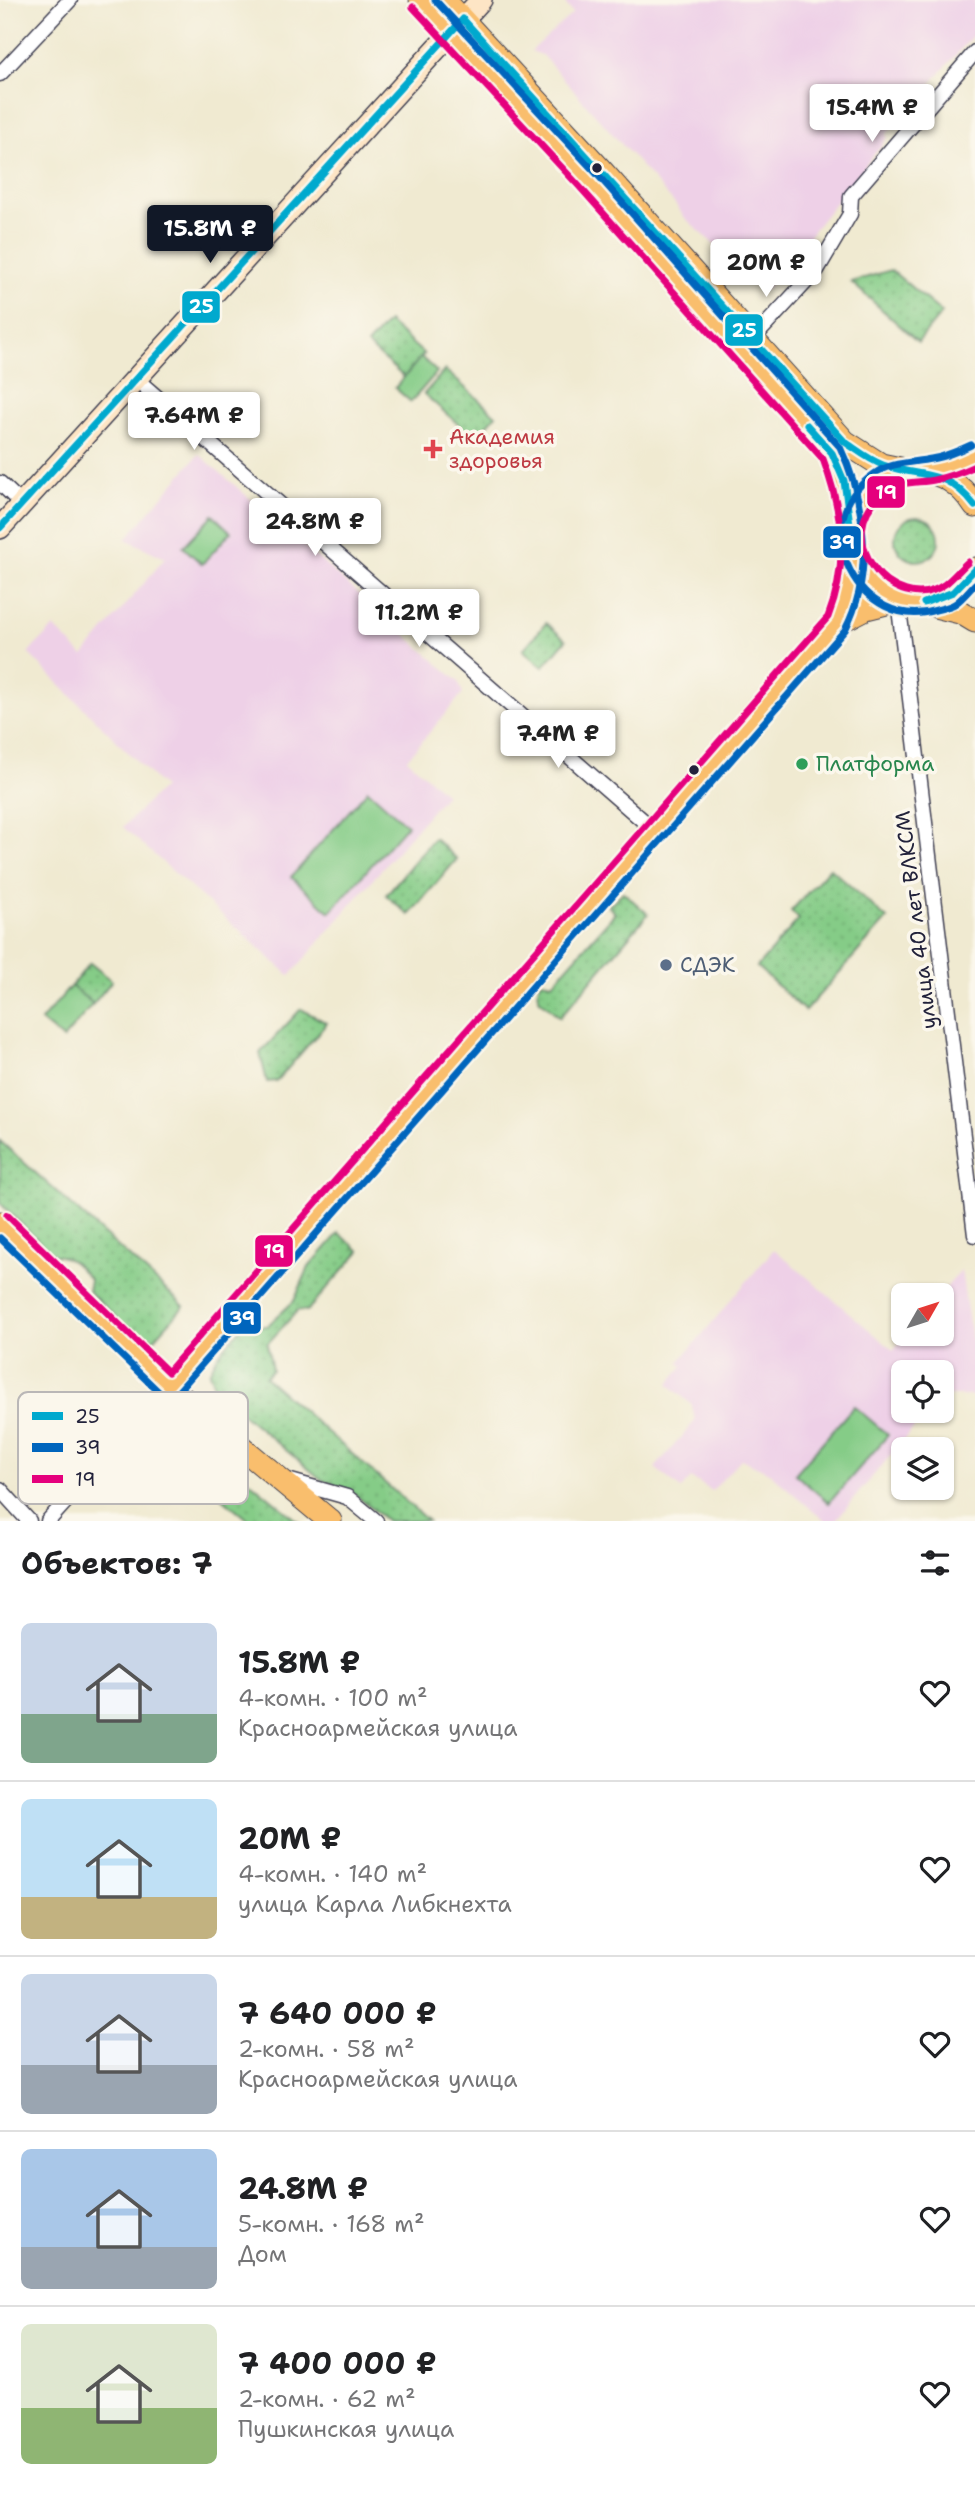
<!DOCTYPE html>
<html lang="ru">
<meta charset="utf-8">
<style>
:root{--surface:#fff;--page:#f6f6f6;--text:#202124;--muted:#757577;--line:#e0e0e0;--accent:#111827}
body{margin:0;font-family:"Shantell Sans",sans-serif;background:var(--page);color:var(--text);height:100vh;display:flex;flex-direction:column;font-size:26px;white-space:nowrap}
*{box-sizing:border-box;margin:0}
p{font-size:23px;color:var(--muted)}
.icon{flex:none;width:38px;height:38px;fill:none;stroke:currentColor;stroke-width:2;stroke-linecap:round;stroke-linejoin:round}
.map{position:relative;height:1521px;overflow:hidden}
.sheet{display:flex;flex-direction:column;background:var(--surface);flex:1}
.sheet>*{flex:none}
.needle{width:46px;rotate:51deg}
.buttons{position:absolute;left:891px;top:1283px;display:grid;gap:14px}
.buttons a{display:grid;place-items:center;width:63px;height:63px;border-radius:10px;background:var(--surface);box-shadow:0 2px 5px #0004;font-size:35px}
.price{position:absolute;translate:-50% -60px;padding:0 16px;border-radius:7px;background:#fff;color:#222;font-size:23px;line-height:46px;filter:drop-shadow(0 2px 4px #0008)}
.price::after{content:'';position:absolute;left:50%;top:42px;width:21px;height:16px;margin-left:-10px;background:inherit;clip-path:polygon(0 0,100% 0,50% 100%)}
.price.current{background:var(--accent);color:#fff}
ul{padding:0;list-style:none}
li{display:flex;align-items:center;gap:21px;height:175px;padding:0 21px}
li+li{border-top:2px solid var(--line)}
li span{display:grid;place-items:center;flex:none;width:196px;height:140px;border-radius:10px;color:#555}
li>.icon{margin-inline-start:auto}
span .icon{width:84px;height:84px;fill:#fffc;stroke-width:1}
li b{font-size:30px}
h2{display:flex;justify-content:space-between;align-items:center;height:84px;padding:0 21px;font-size:30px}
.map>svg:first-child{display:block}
.built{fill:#eed0e7}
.green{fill:url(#green-dots);stroke:#547761;stroke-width:2}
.pitch{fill:#85cc87;stroke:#547761;stroke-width:2}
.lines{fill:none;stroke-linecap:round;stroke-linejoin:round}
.street-casing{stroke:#414052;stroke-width:17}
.secondary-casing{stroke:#414052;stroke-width:24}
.primary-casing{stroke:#414052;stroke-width:25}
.street{stroke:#fff;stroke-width:14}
.secondary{stroke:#fde5c5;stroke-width:21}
.primary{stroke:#f9be6d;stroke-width:23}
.bus-1-casing{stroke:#fbf7ec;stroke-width:12}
.bus-2-casing{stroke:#fbf7ec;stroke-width:12}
.bus-3-casing{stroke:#fbf7ec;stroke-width:12}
.bus-1{stroke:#00a9ce;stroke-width:7}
.bus-2{stroke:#0065bd;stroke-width:7}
.bus-3{stroke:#e5007d;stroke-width:7}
.bus-dot{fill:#22223b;stroke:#fbf7ec;stroke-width:2.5}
.health-dot{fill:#e0444e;stroke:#fbf7ec;stroke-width:2.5}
.leisure-dot{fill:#2e9e5b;stroke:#fbf7ec;stroke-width:2.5}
.service-dot{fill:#5c6f8a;stroke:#fbf7ec;stroke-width:2.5}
.labels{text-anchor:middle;stroke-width:7;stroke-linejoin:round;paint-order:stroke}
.health-label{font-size:21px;fill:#be3a42;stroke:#fbf7ec;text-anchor:start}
.leisure-label{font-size:21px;fill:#27864d;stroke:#fbf7ec;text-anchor:start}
.street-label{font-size:21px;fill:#22223b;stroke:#fbf7ec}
.service-label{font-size:21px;fill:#4e5e75;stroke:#fbf7ec;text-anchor:start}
.key{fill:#fbf7ec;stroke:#bab7b7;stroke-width:2}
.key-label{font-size:19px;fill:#22223b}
.line-badge{stroke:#fbf7ec;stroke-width:2.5}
.badge-label{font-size:19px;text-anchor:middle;font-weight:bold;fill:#fff}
</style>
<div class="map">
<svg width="975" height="1521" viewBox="0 0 975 1521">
<defs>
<pattern id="green-dots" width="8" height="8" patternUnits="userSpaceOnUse" patternTransform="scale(1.75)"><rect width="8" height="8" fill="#85cc87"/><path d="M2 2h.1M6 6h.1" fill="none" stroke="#73af75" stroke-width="1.8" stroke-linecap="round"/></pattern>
</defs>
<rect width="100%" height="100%" fill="#fbf7ec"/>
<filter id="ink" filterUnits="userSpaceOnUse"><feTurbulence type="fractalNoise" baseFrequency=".0143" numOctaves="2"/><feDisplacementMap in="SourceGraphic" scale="14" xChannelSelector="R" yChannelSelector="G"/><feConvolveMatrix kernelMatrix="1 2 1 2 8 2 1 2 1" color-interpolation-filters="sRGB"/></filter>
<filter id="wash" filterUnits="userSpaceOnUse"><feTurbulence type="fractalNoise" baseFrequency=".00686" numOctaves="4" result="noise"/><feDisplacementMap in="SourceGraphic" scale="28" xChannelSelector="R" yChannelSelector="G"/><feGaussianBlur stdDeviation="1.57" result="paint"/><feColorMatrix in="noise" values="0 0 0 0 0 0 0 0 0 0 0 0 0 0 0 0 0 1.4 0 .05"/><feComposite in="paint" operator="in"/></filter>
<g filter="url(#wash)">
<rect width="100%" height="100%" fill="#f0ead1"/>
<g class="built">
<path d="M562,0h413v33l-89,102 2,2 -123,154 -81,-74 -9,-13 -133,-149 -11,-4 42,-38z"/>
<path d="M199,454l259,227 5,12 -56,66 39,35 -156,182 -167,-149 40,-40 -135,-134 26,-26 29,29 82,-98 -39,-19z"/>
<path d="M774,1249l119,101 14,-16h35v-39h-2l21,-25 14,92v34h-33v-24h-39v38l25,1 -93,110h-10l-58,-50 -26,-12 -29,32 -21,-13 -10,11 -26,-21 40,-47 -3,-16 -24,-21 15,-18 -4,-4z"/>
</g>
<g class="green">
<path d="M891,270l51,43 -24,29 -67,-60z"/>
<path d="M388,322l36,32 -20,23 -37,-32z"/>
<path d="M445,370l51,45 -21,24 -51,-45z"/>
<circle cx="917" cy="539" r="22"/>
<path d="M546,623l20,17 -23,27 -20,-17z"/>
<path d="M434,838l23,21 -48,56 -23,-20z"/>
<path d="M830,868l57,51 -82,92 -48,-44 42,-48 -8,-8z"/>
<path d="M623,892l25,22 -88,103 -21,-18 -1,-11 4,-7 11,2 62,-70 -7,-7z"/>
<path d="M90,963l22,18 -19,23 -22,-18z"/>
<path d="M301,1009l26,14 -50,58 -10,1 -7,-29z"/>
<path d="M0,1141l184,165 -37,41 -59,-56 2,-11c-11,-13 -19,-24 -37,-25l-53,-52z"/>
<path d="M339,1233l21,18 -53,60 -9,-1 -31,34 5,26 -7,7 163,144h-41l-35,-29 -30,-12 -105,-87 -8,-20 9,-18 29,-34 6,5h14l27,-25 15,-34z"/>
<path d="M156,1422l25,20 9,-10 108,89h-48l-60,-50 -20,15c-30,-11 -32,-42 -14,-64z"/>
</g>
<g class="pitch">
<path d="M421,357l16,15 -26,30 -16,-14z"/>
<path d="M213,515l18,17 -29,32 -19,-17z"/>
<path d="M368,790l39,35 -77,87 -39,-35z"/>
<path d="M71,986l22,18 -30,35 -22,-18z"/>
<path d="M854,1406l34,29 -59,68 -34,-29z"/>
</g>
</g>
<g filter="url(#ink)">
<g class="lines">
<defs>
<g id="street">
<path d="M0,74l70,-74"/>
<path d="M749,343l68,-73 33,-56 1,-18 124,-144"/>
<path d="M136,379l519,452"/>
<path d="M0,483l22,21"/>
<path d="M898,600l77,635"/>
<path d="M287,1480l60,17 29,24"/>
<path d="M0,1489l29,32"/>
<path d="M48,1521l121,-134"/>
</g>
<path id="secondary" d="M0,528l481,-528"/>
<g id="primary">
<path d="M421,0l166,179 245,274 12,28 7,50"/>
<path d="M444,0l155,168 246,274 36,23 29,6"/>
<path d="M923,471l27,-5 25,-11"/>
<path d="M975,506c-14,-22 -35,-36 -62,-35 -20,2 -39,12 -50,28 -50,74 60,148 112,70"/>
<path d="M927,604l33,8 15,9"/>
<path d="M837,623l29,-15 32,-8"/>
<path d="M0,1223l169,164 161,134"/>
<path d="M169,1387l668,-764 10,-24 7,-43"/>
</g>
</defs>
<use href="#street" class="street-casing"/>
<use href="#secondary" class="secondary-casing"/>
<use href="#primary" class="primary-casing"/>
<use href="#street" class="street"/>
<use href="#secondary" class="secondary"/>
<use href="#primary" class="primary"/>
<defs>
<g id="bus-1">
<path d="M807,425l25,28 12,28 7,50"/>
<path d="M0,528l463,-509 382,423c12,8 24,18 38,23 40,14 62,2 92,41"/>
<path d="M924,603l29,-11 22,-23"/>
</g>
<g id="bus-2">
<path d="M971,445c-13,6 -26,12 -40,14 -20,4 -40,3 -57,15 -73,51 -12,160 62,136 7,-2 15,-3 20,-7 7,-5 13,-13 19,-19"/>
<path d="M0,1238l162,157 6,2 7,-2 670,-765c29,-55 21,-128 -5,-183l-245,-275 -160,-172"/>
</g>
<g id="bus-3">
<path d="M968,562c-8,7 -15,16 -23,22 -50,37 -122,-51 -57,-94 13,-9 31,-7 46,-10 14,-3 28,-8 41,-14"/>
<path d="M7,1215l161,157 660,-755c21,-53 15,-105 -5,-158l-244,-273 -166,-179"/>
</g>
</defs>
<use href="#bus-1" class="bus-1-casing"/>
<use href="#bus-2" class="bus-2-casing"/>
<use href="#bus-3" class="bus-3-casing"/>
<use href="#bus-1" class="bus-1"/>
<use href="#bus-2" class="bus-2"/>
<use href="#bus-3" class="bus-3"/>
</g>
</g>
<g class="bus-dot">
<circle cx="597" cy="168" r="6"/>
<circle cx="694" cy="770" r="6"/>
</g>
<path class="health-dot" d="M429.5 438.5h7v7h7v7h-7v7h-7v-7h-7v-7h7z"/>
<circle class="leisure-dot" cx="802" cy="764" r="7"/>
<circle class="service-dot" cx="666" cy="965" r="7"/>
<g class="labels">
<g class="health-label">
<text x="449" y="444">Академия<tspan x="449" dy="24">здоровья</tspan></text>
</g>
<g class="leisure-label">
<text x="816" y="771">Платформа</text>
</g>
<g class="street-label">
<text transform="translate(916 920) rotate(-97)" y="7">улица 40 лет ВЛКСМ</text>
</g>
<g class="service-label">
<text x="680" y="972">СДЭК</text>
</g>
</g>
<rect x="18" y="1392" width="230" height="112" rx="10" class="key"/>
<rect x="32" y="1412" width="31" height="8" fill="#00a9ce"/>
<rect x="32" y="1443" width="31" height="9" fill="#0065bd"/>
<rect x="32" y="1475" width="31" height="8" fill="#e5007d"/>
<g class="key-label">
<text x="75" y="1423">25</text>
<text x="75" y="1454">39</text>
<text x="75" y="1486">19</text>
</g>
<g class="line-badge">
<rect x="181" y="290" width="40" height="34" rx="7" fill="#00a9ce"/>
<rect x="724" y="313" width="40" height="34" rx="7" fill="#00a9ce"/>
<rect x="866" y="475" width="40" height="34" rx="7" fill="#e5007d"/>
<rect x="822" y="525" width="40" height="34" rx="7" fill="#0065bd"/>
<rect x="254" y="1234" width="40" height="34" rx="7" fill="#e5007d"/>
<rect x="222" y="1301" width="40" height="34" rx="7" fill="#0065bd"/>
</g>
<g class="badge-label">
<text x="201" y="313">25</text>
<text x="744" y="337">25</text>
<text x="886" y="499">19</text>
<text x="842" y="549">39</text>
<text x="274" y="1258">19</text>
<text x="242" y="1325">39</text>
</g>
</svg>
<div class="buttons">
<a><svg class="needle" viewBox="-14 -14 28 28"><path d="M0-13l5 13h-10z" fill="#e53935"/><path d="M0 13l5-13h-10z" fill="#757577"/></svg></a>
<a><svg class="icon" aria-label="locate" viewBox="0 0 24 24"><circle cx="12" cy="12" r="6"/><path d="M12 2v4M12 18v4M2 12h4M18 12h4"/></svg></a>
<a><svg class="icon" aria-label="layers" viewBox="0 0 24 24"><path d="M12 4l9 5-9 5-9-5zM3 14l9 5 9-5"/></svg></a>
</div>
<b class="price" style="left:872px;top:144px">15.4M ₽</b>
<b class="price current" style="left:210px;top:265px">15.8M ₽</b>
<b class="price" style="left:766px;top:299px">20M ₽</b>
<b class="price" style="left:194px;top:452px">7.64M ₽</b>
<b class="price" style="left:315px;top:558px">24.8M ₽</b>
<b class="price" style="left:419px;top:649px">11.2M ₽</b>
<b class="price" style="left:558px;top:770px">7.4M ₽</b>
</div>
<section class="sheet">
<h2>Объектов: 7<svg class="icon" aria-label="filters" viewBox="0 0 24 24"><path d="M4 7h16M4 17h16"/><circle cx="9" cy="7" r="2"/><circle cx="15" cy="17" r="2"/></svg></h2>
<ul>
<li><span style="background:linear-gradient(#c9d6e8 65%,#7fa58c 0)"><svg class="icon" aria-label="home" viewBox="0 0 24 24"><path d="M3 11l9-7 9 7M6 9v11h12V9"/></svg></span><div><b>15.8M ₽</b><p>4-комн. · 100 m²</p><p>Красноармейская улица</p></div><svg class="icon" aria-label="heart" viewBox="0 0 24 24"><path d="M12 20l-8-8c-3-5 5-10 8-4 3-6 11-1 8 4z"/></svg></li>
<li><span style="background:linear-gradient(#bfe0f5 70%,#c2b280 0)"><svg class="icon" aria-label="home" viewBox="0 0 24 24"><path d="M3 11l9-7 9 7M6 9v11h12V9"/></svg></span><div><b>20M ₽</b><p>4-комн. · 140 m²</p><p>улица Карла Либкнехта</p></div><svg class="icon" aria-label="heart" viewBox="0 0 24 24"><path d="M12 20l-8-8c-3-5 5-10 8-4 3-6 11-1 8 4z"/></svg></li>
<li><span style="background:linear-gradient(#c9d6e8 65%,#9aa5b1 0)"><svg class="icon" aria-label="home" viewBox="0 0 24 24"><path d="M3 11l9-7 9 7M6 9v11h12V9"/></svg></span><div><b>7 640 000 ₽</b><p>2-комн. · 58 m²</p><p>Красноармейская улица</p></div><svg class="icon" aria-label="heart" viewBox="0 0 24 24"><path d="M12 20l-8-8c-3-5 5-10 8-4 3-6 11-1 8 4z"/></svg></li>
<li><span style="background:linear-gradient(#a9c7e8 70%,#9aa5b1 0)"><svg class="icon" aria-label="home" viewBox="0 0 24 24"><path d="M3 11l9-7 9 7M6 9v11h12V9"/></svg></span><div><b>24.8M ₽</b><p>5-комн. · 168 m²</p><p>Дом</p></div><svg class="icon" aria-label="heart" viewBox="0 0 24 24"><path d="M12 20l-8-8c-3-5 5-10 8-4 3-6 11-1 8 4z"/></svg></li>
<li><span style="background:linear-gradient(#dfe7d0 60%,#8fb573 0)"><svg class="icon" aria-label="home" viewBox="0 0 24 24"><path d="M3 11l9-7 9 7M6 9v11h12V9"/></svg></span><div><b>7 400 000 ₽</b><p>2-комн. · 62 m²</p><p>Пушкинская улица</p></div><svg class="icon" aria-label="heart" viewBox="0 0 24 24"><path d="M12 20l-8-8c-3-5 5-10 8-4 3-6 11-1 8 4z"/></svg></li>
</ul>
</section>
